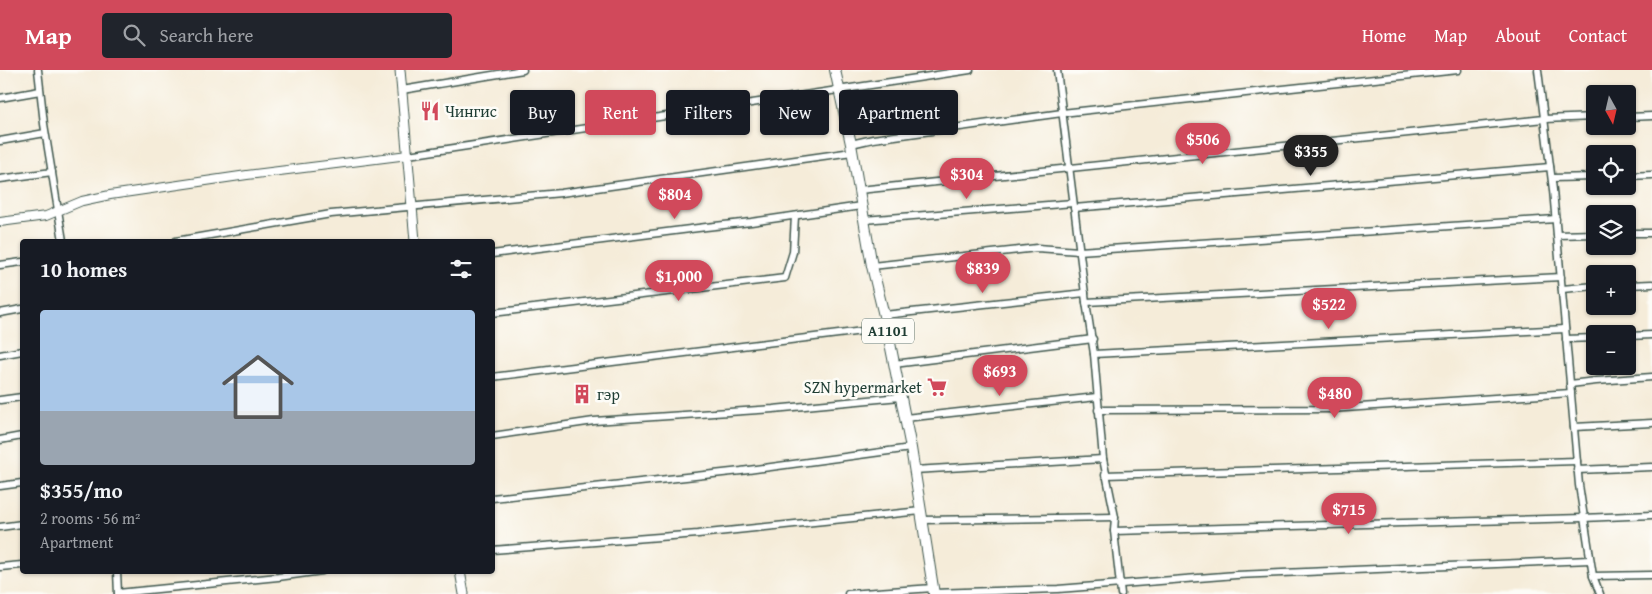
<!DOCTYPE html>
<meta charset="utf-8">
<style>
:root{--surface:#171b24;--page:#20242c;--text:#f1f3f6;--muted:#9ea1a6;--accent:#d1495b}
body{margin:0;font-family:"Gentium Book Plus",serif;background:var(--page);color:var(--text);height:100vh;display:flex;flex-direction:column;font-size:19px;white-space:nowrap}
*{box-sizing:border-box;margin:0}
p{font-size:16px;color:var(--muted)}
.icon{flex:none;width:28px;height:28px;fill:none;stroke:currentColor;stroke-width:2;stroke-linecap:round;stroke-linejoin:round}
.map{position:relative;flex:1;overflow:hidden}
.panel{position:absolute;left:20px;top:169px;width:475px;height:335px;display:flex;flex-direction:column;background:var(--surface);border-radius:5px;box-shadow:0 1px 4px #0004}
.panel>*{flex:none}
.top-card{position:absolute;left:510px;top:20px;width:475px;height:45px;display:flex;gap:10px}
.needle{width:32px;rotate:172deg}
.tools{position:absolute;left:1586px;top:15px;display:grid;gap:10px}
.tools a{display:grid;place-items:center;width:50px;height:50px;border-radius:5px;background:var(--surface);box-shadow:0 1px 4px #0004;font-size:25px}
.price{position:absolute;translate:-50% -42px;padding:0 11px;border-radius:18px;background:var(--accent);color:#fff;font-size:16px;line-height:32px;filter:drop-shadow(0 1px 2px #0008)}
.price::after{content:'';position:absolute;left:50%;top:30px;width:15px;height:11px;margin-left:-8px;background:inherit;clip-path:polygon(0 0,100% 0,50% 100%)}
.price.selected{background:#222;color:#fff}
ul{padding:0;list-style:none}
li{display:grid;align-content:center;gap:10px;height:265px;padding:0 20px}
li span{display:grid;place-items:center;height:155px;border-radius:5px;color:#555}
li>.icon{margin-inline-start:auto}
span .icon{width:90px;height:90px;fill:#fffc;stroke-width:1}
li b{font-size:21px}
h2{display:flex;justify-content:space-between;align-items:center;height:60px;padding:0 20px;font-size:21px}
.chip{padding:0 18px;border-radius:5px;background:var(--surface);box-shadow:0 1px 4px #0004;font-size:18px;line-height:45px}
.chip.selected{background:var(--accent);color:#fff}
header{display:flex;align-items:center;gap:30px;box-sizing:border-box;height:70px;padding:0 25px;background:var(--accent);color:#fff}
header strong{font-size:24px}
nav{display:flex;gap:28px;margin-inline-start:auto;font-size:18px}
.search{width:350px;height:45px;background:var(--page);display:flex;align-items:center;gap:12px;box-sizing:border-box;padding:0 18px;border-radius:5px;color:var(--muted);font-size:19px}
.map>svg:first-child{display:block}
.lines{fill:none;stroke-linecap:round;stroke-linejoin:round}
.minor-casing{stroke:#3f574d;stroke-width:9}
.tertiary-casing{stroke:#3f574d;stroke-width:10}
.secondary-casing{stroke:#3f574d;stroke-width:11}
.primary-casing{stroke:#3f574d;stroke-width:12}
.minor{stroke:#fff;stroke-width:6}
.tertiary{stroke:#fff;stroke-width:8}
.secondary{stroke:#fff;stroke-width:9}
.primary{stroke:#fff;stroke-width:10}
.labels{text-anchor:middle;stroke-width:5;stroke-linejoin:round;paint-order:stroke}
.shield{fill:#fdfcf7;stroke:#62766e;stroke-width:1}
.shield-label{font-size:15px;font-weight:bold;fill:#1f3d34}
.poi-label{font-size:16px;fill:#1f3d34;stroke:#fdfcf7;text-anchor:start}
</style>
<header>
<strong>Map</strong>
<div class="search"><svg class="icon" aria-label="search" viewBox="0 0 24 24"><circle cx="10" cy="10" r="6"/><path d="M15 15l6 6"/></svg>Search here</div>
<nav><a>Home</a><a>Map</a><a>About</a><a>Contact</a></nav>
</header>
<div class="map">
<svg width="1652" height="524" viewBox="0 0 1652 524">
<rect width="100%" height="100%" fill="#fdfcf7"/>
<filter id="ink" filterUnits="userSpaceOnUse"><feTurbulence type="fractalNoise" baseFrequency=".02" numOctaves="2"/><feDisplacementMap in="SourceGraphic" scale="10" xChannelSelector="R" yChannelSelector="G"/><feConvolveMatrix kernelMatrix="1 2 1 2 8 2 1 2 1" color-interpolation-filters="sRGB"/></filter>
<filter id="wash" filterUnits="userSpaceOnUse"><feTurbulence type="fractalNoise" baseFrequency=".0096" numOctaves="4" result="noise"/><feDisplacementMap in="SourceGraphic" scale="20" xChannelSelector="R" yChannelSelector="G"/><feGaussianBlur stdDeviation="1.12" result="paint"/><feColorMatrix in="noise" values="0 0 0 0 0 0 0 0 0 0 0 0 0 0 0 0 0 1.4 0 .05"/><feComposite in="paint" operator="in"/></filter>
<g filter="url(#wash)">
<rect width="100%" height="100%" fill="#f5ecd9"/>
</g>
<g filter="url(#ink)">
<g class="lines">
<defs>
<g id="minor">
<path d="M38,0l6,54 19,117"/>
<path d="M1057,0l29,232 8,52 9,105 12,58 -1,14 7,63"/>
<path d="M1538,0l15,120 26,295 14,91 7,18"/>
<path d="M402,20l121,-20"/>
<path d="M0,28l40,-7"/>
<path d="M1628,47l24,-1"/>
<path d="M0,71l45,-8"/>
<path d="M851,74l22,-5 189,-26 396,-43"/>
<path d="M408,85l562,-85"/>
<path d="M1628,106l24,-1"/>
<path d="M1552,108l43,-1"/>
<path d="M0,109l52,-7"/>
<path d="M859,120l685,-71 51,-2"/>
<path d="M1074,138l476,-41"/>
<path d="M864,150l209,-17"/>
<path d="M1628,163h24"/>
<path d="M1557,165l38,-1"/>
<path d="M176,171l155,-27 230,-21 291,-41"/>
<path d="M492,184l214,-27 45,-5 110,-16"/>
<path d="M0,195l22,-3"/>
<path d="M872,196l165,-18 42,3 477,-32"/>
<path d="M1628,215l24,-1"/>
<path d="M1562,219l33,-3"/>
<path d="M1086,232l475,-25"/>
<path d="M0,243l22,-4"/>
<path d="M492,243l293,-35 8,-26 2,-36"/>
<path d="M884,245l201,-22"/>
<path d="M1628,266l24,-1"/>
<path d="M1566,269l29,-1"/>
<path d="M1094,284l471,-25"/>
<path d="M0,285l22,-4"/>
<path d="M894,294l199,-25"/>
<path d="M492,307l395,-49"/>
<path d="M1570,314l26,-3 56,-4"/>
<path d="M0,330l22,-3"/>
<path d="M1098,340l232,-1 241,-16"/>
<path d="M905,348l192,-21"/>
<path d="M1574,357l78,-4"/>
<path d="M492,366l102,-15 179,-12 127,-12"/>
<path d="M0,370l22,-4"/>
<path d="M914,400l189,-11"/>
<path d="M1577,400l75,-3"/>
<path d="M1105,405l472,-14"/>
<path d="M0,416l22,-3"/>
<path d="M492,428l249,-27 170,-23"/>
<path d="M922,450l193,-3"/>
<path d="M0,457l22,-3"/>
<path d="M1114,461l469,-13 69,-3"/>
<path d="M492,480l206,-16 223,-23"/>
<path d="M0,497l22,-2"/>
<path d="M117,501l1,23"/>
<path d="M1593,506l59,-1"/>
<path d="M118,523l160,-16 44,-6"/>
<path d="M934,523l124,-4 178,-14 354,-15"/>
<path d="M848,524l85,-6"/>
</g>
<path id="tertiary" d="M0,152l46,-6 36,-15 28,-6 137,-20 161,-20"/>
<g id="secondary">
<path d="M400,0l15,171"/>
<path d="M460,501l4,23"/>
</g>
<path id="primary" d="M835,0l16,74 21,122 15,62 24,120 23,146"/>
</defs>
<use href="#minor" class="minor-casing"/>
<use href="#tertiary" class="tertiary-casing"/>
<use href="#secondary" class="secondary-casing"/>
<use href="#primary" class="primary-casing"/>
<use href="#minor" class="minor"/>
<use href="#tertiary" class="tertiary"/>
<use href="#secondary" class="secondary"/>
<use href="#primary" class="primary"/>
</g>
</g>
<defs>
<symbol id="restaurant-bare" viewBox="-9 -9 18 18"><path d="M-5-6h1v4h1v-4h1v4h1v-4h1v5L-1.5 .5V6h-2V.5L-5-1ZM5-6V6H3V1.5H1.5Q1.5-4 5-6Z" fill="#d1495b" stroke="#fdfcf7" stroke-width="2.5" paint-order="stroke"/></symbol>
<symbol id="supermarket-bare" viewBox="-9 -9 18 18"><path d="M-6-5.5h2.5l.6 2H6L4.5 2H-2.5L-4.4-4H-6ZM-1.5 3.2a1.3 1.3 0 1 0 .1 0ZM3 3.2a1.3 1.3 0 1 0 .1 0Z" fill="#d1495b" stroke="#fdfcf7" stroke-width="2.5" paint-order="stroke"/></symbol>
<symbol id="building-bare" viewBox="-9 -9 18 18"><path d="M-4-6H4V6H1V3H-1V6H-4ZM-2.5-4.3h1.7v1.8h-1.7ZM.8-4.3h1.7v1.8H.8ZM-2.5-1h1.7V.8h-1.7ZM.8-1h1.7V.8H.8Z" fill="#d1495b" stroke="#fdfcf7" stroke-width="2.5" paint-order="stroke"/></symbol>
</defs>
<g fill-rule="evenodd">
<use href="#restaurant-bare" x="416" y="27" width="28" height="28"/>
<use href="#supermarket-bare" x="923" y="303" width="28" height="28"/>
<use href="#building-bare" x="568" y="310" width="28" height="28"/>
</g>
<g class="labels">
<rect class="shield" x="862" y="248.5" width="52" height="25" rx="4"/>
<g class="shield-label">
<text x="888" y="266">A1101</text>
</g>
<g class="poi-label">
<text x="445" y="47">Чингис</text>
<text x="922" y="323" text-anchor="end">SZN hypermarket</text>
<text x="597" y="330">гэр</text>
</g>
</g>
</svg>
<div class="tools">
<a><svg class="needle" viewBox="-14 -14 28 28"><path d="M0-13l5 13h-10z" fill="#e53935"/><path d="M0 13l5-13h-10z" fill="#9ea1a6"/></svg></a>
<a><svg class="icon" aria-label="locate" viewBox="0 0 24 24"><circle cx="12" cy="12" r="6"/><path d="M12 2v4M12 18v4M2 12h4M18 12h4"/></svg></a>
<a><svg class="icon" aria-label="layers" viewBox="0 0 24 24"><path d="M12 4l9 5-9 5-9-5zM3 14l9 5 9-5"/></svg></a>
<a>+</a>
<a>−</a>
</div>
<b class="price" style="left:1203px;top:95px">$506</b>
<b class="price selected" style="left:1311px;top:107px">$355</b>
<b class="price" style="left:967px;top:130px">$304</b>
<b class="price" style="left:675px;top:150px">$804</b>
<b class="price" style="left:983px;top:224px">$839</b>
<b class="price" style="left:679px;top:232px">$1,000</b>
<b class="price" style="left:1329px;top:260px">$522</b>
<b class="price" style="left:1000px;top:327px">$693</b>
<b class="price" style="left:1335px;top:349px">$480</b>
<b class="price" style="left:1349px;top:465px">$715</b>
<div class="top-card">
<a class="chip">Buy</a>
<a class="chip selected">Rent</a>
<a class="chip">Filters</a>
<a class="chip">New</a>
<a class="chip">Apartment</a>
</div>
<section class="panel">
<h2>10 homes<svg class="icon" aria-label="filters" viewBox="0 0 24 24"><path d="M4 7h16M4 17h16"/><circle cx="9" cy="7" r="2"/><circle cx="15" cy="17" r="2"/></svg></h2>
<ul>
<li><span style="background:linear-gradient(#a9c7e8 65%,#9aa5b1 0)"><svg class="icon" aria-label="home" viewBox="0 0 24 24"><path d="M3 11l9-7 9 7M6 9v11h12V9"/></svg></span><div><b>$355/mo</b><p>2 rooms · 56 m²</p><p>Apartment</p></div></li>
</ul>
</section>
</div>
